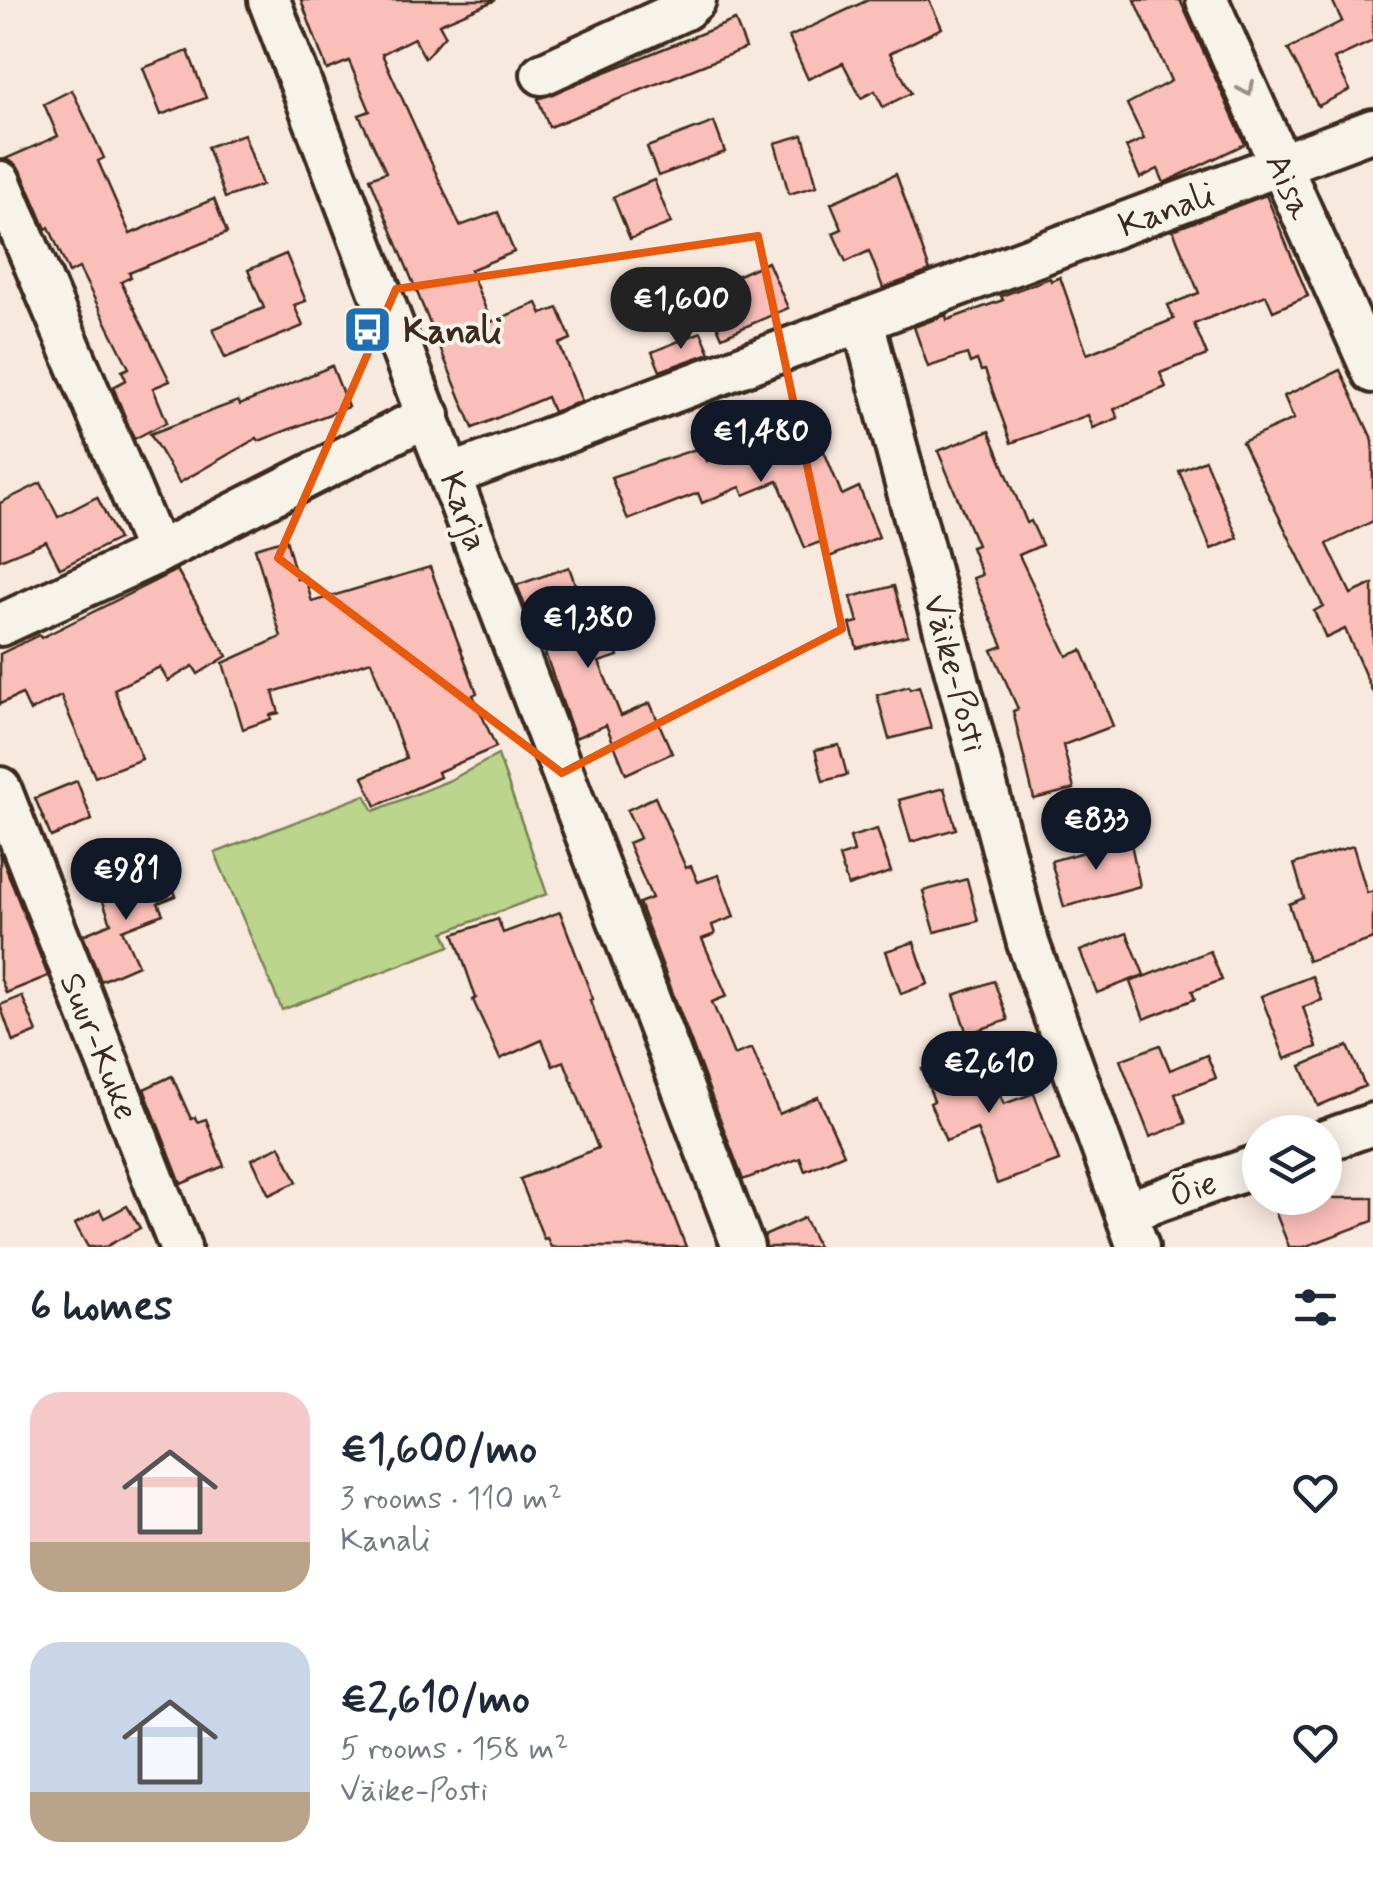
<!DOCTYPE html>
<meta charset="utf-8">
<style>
:root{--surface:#fff;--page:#f6f6f7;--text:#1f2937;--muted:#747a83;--accent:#111827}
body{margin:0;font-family:Mynerve,sans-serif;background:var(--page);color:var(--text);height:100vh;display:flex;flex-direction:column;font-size:38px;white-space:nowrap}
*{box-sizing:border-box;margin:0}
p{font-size:32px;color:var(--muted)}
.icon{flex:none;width:55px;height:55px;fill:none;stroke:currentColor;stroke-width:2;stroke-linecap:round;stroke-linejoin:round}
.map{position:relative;height:1247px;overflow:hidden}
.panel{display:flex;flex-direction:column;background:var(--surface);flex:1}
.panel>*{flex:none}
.tools{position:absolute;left:1242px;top:1115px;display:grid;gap:20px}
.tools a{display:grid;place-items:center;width:100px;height:100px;border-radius:50%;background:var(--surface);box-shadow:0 5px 25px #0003;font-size:50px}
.price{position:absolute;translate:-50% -85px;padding:0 22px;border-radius:35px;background:var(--accent);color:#fff;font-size:32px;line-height:65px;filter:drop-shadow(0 2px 5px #0008)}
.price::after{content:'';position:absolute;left:50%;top:60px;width:30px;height:22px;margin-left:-15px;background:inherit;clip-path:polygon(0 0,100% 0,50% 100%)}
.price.active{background:#222;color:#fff}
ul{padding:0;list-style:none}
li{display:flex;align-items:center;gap:30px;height:250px;padding:0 30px}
li span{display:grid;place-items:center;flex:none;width:280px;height:200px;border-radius:30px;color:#555}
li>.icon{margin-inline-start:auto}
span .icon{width:120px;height:120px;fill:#fffc;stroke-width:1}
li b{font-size:42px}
h2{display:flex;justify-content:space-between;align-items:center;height:120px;padding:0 30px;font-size:42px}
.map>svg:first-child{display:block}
.green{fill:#bbd58c;stroke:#7b8055;stroke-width:2.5}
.building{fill:#fbbfb9;stroke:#3b2a1e;stroke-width:2.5}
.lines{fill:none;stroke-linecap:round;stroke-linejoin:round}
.minor-casing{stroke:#3b2a1e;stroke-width:48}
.minor{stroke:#f7f3e8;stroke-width:40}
.oneway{stroke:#998e83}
.marked{fill:none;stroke:#e8590c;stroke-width:8;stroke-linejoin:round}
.labels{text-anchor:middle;stroke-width:8;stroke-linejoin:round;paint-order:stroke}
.street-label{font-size:35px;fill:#3b2a1e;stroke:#f7f3e8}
.poi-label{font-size:35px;font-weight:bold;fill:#3b2a1e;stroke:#f7f3e8;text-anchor:start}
</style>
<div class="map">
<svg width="1373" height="1247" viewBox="0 0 1373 1247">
<rect width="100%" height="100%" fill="#f8e9df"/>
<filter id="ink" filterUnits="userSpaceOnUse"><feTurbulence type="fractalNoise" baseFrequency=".01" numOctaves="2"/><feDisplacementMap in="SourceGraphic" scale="20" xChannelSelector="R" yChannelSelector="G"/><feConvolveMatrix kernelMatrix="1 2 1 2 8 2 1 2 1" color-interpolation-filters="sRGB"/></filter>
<g filter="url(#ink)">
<path class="green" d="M498,755l49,139 -103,38 6,14 -168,64 -67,-157 150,-58 9,16 74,-30z"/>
<g class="building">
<path d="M301,0h195l-57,24 6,11 -20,23 -11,-20 -32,16 78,172 38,-14 16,40 -44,18 21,52 46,-19 5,11 16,-6 13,31 -12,5 23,57 -29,11 -6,-15 -74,31 -103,-250 16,-6 -27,-57 11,-4 -21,-50 -22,9z"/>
<path d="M868,0h61l13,28 -52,25 21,40 -28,14 -8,-16 -14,7 -18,-35 -35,16 -19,-42z"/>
<path d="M1135,0h45l65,144 -81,39 -6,-14 -18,9 -14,-31 18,-8 -17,-35 44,-23z"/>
<path d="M1332,0h41v41l-39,18 16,31 -32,16 -30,-57 54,-28z"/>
<path d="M735,20l11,28 -197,79 -11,-28z"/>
<path d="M188,51l18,47 -45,17 -18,-47z"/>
<path d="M72,90l32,68 -6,3 32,73 84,-35 13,34 -98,40 2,4 -10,5 49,99 -17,7 14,34 -33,17 -21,-52 13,-7 -4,-9 7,-3 -50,-100 -10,5 -20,-46 -3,2 -24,-56 -7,-9 -10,-5 53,-23 -14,-32z"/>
<path d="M714,122l11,30 -67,24 -11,-29z"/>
<path d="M244,134l18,51 -37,13 -18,-51z"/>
<path d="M803,135l14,51 -28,8 -14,-51z"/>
<path d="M896,174l34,97 -47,17 -14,-37 -23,11 -13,-29 9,-4 -11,-26z"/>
<path d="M654,180l17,43 -41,16 -17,-42z"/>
<path d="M1266,195l42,101 -35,15 -7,-16 -72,29 13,31 -47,18 6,14 -52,22 4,9 -25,10 -5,-13 -77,28 -26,-73 -4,1 -4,-11 -7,3 -3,-9 -39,13 -14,-40 32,-12 1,5 56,-20 -2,-4 49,-18 1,3 9,-4 27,77 87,-35 -6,-14 31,-12 -26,-63z"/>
<path d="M286,254l20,47 -12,4 9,21 -78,32 -12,-29 51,-21 -16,-38z"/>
<path d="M768,262l20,46 -66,29 -20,-46z"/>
<path d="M701,332l9,21 -50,18 -8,-19z"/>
<path d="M332,366l16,41 -89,34 -2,-3 -78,45 -29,-49 88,-33 2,4z"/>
<path d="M1340,370l33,71v80l-46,23 24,50 22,-10v109l-28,-64 -19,9 -12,-27 9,-5 -81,-164 52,-23 -10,-23z"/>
<path d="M801,413l7,19 7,-3 27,66 17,-8 20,50 -52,21 -7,-16 -15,6 -27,-67 -34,14 -4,-8 -38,16 -4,-10 -70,27 -17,-43 91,-30 5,14 55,-23 -4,-7z"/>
<path d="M989,431l38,92 4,-2 11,24 -23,10 48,101 15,-6 31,76 -50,19 11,44 -40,10 -21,-88 5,-2 -26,-59 11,-4 -30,-68 9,-3 -11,-28 6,-2 -39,-94z"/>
<path d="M1205,460l33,78 -27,11 -32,-78z"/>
<path d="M41,483l17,34 39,-20 21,42 -58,29 -14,-27 -46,19v-57z"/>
<path d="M286,539l11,40 8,-2 7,25 118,-35 47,126 -4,2 23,52 -58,25 2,5 -64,29 -13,-29 43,-19 -35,-97 -98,31 6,21 -9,2 1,4 -28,10 -20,-66 58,-26 -26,-89z"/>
<path d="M569,567l22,62 15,-5 12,32 -19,6 22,54 29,-13 22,50 -46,21 -20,-49 -31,13 -44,-125 -3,1 -11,-29z"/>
<path d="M177,570l50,86 -29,18 -5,-8 -25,15 -8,-14 -46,22 28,70 -47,18 -34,-81 -31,15 -8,-17 -22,10v-50l39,-19 2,3z"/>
<path d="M894,586l14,49 -51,13 -7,-24 8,-2 -7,-25z"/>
<path d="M909,686l1,3 9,-3 12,42 -42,11 -12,-44z"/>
<path d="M839,745l8,30 -24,6 -8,-31z"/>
<path d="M77,781l15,39 -41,17 -16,-39z"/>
<path d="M944,788l12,41 -45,13 -12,-42z"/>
<path d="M655,797l31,71 5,-2 7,16 21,-7 15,42 -22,8 3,9 -13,5 25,57 -15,6 22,53 18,-7 27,66 39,-17 26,57 -39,17 -5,-13 -57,22 -104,-277 13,-5 -24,-55 12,-5 -13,-28z"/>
<path d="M877,829l14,43 -43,14 -9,-29 15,-5 -4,-15z"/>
<path d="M1130,839l10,47 -76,21 -13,-46z"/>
<path d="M1353,846l14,47 6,-2v48l-65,22 -19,-57 15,-6 -10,-34z"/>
<path d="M0,853l48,123 -42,17 -6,-16z"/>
<path d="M167,871l9,25 -18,7 5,11 -41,16 16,35 -37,16 -18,-46 28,-12 -10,-27z"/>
<path d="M967,879l11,42 -43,11 -12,-41z"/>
<path d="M560,912l33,87 -3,1 96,247h-135l-4,-9 -3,1 -24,-60 78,-31 -34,-87 -11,5 -11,-26 -42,19 -27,-59 3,-2 -22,-64 44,-15 5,14z"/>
<path d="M1127,933l17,42 -47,18 -17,-42z"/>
<path d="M914,942l14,42 -27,10 -15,-43z"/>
<path d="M1210,951l12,29 -30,11 3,8 -51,20 -14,-37z"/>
<path d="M1312,976l10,24 -19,7 14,40 -32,12 -24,-63z"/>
<path d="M994,981l14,39 -41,14 -13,-39z"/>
<path d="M22,996l15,36 -24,10 -13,-37z"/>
<path d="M1160,1045l10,25 37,-15 9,23 -41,16 11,29 -36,14 -30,-77z"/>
<path d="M980,1046l24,58 30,-11 25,68 -62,23 -20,-55 -31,12 -16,-38 4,-2 -12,-32z"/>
<path d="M1348,1046l17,40 -47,20 -17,-40z"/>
<path d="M172,1076l19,43 4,-2 2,5 9,-3 18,47 -43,18 -37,-95z"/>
<path d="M280,1146l17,36 -28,13 -17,-36z"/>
<path d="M1309,1198h64v23l-69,26h-15l-14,-36z"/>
<path d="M127,1206l13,22 -35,19h-17l-13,-23 25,-14 4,8z"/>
<path d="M804,1218l14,29h-52l-2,-11z"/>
</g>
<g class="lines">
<defs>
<g id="minor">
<path d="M269,0l474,1247"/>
<path d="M1207,0l166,372"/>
<path d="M542,74l143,-65 10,-9"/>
<path d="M0,182l157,371"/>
<path d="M863,322l165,621 110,304"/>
<path d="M451,475l922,-345"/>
<path d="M0,625l157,-72 272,-138"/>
<path d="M0,788l180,459"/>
<path d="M1325,1141l48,-17"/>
<path d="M1126,1212l134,-47"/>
</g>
</defs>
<use href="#minor" class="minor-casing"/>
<use href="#minor" class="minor"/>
</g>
<defs><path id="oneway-chevron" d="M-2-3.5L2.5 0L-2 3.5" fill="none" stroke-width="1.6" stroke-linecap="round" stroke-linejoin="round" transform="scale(2.5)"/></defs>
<use class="oneway" href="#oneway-chevron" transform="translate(1247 89) rotate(66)"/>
</g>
<path class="marked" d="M758,236l84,393 -280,144 -284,-215 118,-269z"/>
<defs>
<symbol id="bus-square" viewBox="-11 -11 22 22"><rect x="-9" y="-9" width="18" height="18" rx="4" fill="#1f6fb2" stroke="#f7f3e8"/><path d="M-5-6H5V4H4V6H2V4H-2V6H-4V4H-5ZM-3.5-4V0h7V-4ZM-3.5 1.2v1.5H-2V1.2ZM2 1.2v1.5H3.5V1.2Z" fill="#fff"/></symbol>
</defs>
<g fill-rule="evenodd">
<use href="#bus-square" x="340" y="302" width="55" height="55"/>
</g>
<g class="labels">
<g class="street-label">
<text transform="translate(1290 186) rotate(66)" y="12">Aisa</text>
<text transform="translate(1166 209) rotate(-20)" y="12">Kanali</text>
<text transform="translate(465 511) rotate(70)" y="12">Karja</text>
<text transform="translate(956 673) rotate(75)" y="12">Väike-Posti</text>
<text transform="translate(100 1046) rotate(68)" y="12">Suur-Kuke</text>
<text transform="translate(1193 1188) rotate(-20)" y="12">Õie</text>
</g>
<g class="poi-label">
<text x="403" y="342">Kanali</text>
</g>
</g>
</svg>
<div class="tools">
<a><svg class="icon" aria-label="layers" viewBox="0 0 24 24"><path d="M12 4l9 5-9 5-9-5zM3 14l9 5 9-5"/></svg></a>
</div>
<b class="price active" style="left:681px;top:352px">€1,600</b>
<b class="price" style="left:761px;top:485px">€1,480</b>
<b class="price" style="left:588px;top:671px">€1,380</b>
<b class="price" style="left:1096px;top:873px">€833</b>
<b class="price" style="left:126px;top:923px">€981</b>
<b class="price" style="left:989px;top:1116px">€2,610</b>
</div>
<section class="panel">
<h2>6 homes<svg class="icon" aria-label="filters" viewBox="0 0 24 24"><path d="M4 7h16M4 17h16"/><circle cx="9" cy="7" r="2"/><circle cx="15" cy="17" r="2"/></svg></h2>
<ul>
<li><span style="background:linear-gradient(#f6c9c9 75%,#b9a48a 0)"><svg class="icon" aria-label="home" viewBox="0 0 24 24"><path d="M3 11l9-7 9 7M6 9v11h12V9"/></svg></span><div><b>€1,600/mo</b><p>3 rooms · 110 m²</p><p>Kanali</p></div><svg class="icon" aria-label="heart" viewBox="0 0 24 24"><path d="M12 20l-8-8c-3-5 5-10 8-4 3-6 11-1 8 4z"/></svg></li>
<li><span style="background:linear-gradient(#c9d6e8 75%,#b9a48a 0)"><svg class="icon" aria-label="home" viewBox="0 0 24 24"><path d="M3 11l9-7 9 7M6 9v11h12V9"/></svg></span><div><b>€2,610/mo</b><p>5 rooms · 158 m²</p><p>Väike-Posti</p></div><svg class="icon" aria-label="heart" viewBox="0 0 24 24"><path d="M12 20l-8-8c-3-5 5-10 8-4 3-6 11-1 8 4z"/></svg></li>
</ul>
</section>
